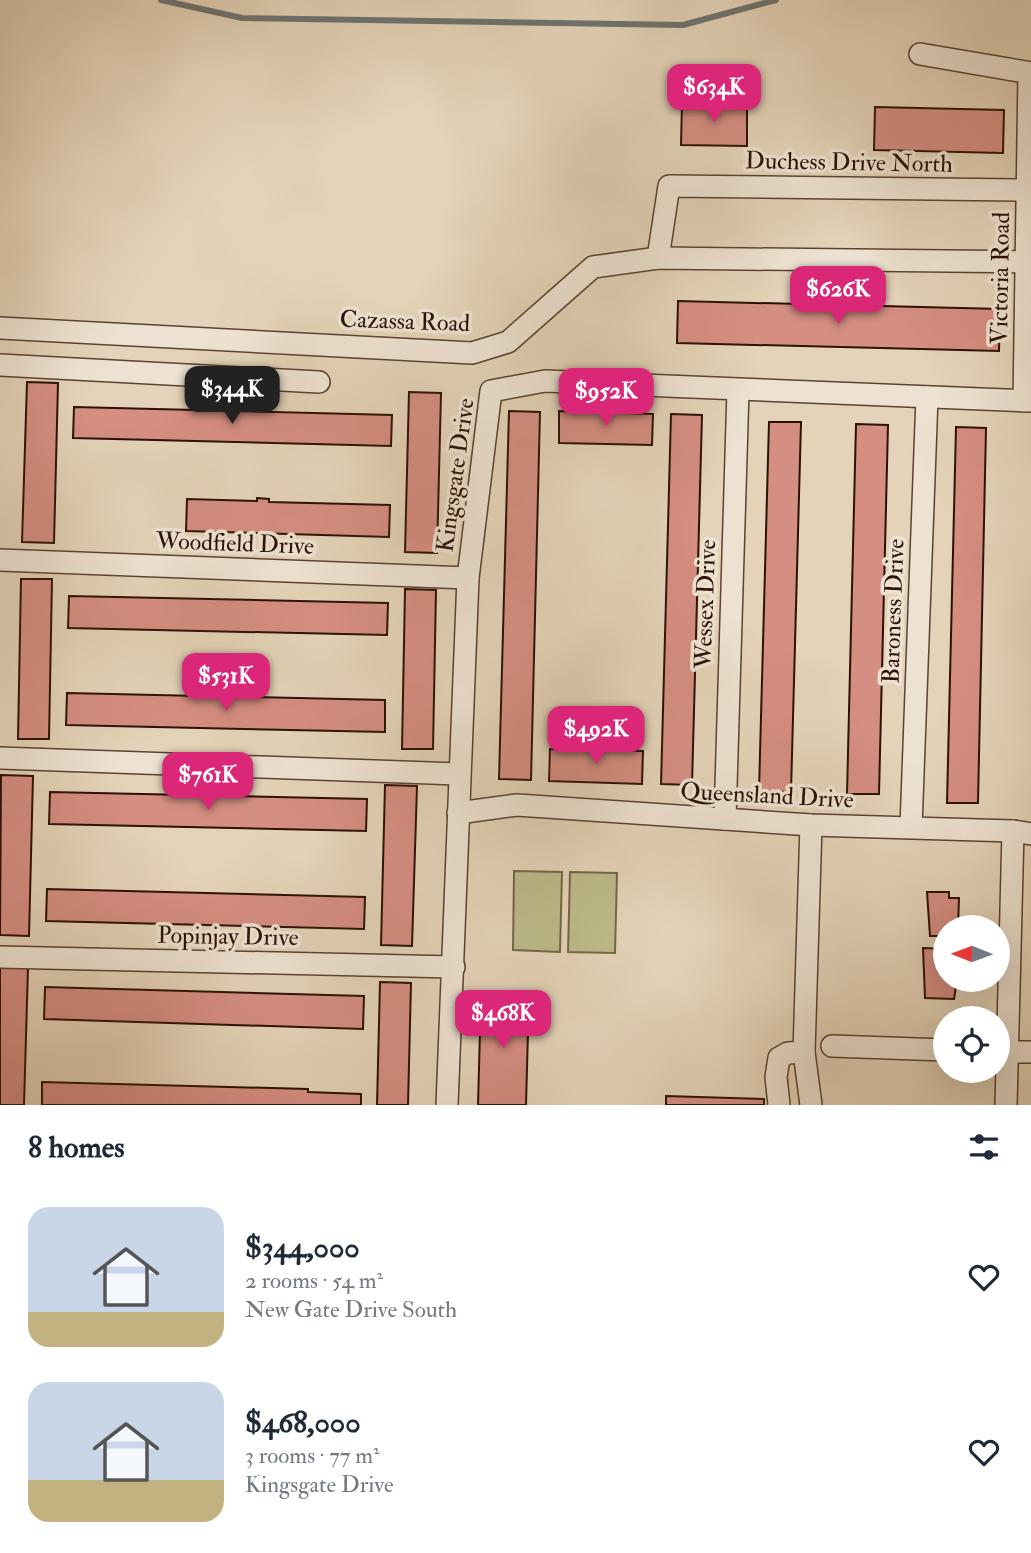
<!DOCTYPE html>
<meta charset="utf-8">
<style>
:root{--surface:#fff;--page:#f2f2f3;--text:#1f2937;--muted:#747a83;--accent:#db2777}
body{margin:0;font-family:"IM FELL Double Pica",serif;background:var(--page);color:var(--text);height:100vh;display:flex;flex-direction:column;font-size:26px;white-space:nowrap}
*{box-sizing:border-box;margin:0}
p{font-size:23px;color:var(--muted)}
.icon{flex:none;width:38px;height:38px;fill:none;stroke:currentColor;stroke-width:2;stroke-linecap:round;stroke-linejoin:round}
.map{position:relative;height:1105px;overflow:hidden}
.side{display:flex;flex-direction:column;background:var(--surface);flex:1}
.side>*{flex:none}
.needle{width:46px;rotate:271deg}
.tools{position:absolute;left:933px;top:915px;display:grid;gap:14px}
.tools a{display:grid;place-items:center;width:77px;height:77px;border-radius:50%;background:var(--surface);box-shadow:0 7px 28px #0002;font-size:35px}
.price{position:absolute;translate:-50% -60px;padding:0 16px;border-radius:14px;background:var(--accent);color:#fff;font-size:23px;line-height:46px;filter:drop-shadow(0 2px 4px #0008)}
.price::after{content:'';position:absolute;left:50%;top:42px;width:21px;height:16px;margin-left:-10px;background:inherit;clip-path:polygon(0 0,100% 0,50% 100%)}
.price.active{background:#222;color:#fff}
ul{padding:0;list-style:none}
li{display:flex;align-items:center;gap:21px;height:175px;padding:0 28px}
li span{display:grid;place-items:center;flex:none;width:196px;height:140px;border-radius:21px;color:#555}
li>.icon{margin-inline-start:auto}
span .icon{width:84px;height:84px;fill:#fffc;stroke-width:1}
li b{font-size:30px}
h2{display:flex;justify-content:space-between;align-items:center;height:84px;padding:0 28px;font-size:30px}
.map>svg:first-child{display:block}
.green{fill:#bcba8a;stroke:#746647;stroke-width:2}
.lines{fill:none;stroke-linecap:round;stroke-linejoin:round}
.stream{stroke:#6e7471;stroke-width:6}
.building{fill:#d58e82;stroke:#2c1104;stroke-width:2}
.minor-casing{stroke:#5a4231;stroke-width:24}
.minor{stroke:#ede2d1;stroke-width:21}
.labels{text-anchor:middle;stroke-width:7;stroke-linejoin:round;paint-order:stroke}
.street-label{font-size:24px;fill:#2c1104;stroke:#ede2d1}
</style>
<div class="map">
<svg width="1031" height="1105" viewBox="0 0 1031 1105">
<rect width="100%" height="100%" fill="#e4d3b8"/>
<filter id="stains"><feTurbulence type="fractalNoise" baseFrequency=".00286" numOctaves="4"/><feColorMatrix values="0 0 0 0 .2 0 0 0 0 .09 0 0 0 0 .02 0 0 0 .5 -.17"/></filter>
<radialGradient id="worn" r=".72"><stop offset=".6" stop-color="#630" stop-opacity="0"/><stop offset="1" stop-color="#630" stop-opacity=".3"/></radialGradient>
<g class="green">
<path d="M514,871l48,1 -2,80 -47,-2z"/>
<path d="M570,872l47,1 -2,80 -47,-1z"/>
</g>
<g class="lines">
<path class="stream" d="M161,0l81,18 441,7 93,-25"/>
</g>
<g class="building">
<path d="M682,102l65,2v42l-66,-1z"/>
<path d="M875,107l129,3 -1,43 -129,-3z"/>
<path d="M678,301l322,8 -1,42 -322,-8z"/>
<path d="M27,382l31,1 -4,160 -32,-1z"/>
<path d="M409,392l32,1 -4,160 -32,-1z"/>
<path d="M74,407l318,8 -1,31 -318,-8z"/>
<path d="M509,411l31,1 -9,368 -32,-1z"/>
<path d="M559,411l94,3 -1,31 -93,-2z"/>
<path d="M671,414l31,1 -10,370 -31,-1z"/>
<path d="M769,422h32l-10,370 -32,-1z"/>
<path d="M856,424l32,1 -9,369h-32z"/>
<path d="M956,427l30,1 -8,375h-31z"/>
<path d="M257,498l12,1v3l121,3 -1,32 -203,-6 1,-32 70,2z"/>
<path d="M21,579h31l-3,160h-31z"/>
<path d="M405,589l31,1 -3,159h-31z"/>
<path d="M69,596l319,7 -1,32 -319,-7z"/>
<path d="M67,693l318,7v32l-319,-7z"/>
<path d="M550,749l93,2 -1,33 -93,-3z"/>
<path d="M1,775l32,1 -4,160 -29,-1z"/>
<path d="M385,785l32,1 -5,160 -31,-1z"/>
<path d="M50,792l317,7 -1,32 -317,-7z"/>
<path d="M47,889l318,8 -1,32 -318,-8z"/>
<path d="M927,892h22v6h10l-1,29 -13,1v8h-15z"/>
<path d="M923,948l22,1v31h12l-3,19 -29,-1z"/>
<path d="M0,967l28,1 -4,137h-24z"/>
<path d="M380,982l31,1 -3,122h-31z"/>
<path d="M45,987l319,9 -1,33 -319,-10z"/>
<path d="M481,994l48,1 -3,110h-48z"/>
<path d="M42,1082l266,7v3l53,2v11h-319z"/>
<path d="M666,1096l98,3v6h-98z"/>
</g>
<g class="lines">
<defs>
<g id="minor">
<path d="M920,54l111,19"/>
<path d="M658,258l11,-72 360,4"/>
<path d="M0,328l472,25 36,-11 85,-75 65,-9 373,4"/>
<path d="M0,365l319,17"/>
<path d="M1024,401l5,-328"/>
<path d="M0,560l468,18"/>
<path d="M0,758l459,16"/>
<path d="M458,813l59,-8 294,20 202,6 18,3"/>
<path d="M725,819l13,-429"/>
<path d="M811,825l-7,227 7,53"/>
<path d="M911,827l16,-430"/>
<path d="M0,957l454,10"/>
<path d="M832,1046l113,4"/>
<path d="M998,1052h33"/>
<path d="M447,1105l21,-527 23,-187 54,-10 486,20"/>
<path d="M779,1105l-3,-28 3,-19 9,-5 16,-1"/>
<path d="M1006,1105l7,-274"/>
</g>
</defs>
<use href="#minor" class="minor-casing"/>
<use href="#minor" class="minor"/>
</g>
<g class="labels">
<g class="street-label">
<text transform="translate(849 162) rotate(1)" y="8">Duchess Drive North</text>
<text transform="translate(1000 278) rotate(-89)" y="8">Victoria Road</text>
<text transform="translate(405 321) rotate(2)" y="8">Cazassa Road</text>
<text transform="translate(455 475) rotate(-82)" y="8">Kingsgate Drive</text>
<text transform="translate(235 543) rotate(2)" y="8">Woodfield Drive</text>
<text transform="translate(705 604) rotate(-88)" y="8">Wessex Drive</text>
<text transform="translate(893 611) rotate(-88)" y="8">Baroness Drive</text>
<text transform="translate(767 795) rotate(3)" y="8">Queensland Drive</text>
<text transform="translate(228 936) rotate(1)" y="8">Popinjay Drive</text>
</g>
</g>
<rect width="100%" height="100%" filter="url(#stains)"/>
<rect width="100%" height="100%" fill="url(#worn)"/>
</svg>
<div class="tools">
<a><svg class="needle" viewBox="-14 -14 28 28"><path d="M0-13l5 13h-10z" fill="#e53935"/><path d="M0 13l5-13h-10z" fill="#747a83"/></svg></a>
<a><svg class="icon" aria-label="locate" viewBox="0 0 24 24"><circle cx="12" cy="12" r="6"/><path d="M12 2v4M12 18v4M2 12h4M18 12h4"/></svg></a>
</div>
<b class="price" style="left:714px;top:124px">$634K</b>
<b class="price" style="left:838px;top:326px">$626K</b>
<b class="price active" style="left:232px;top:426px">$344K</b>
<b class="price" style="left:606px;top:428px">$952K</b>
<b class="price" style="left:226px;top:713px">$531K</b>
<b class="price" style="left:596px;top:766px">$492K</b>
<b class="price" style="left:208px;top:812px">$761K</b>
<b class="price" style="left:503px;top:1050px">$468K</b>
</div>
<section class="side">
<h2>8 homes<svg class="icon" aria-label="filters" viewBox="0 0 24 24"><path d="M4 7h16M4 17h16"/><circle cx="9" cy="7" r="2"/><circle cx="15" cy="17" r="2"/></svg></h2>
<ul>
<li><span style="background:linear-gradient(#c9d6e8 75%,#c2b280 0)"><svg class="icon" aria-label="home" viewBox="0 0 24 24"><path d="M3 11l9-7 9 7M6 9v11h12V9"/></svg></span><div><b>$344,000</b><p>2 rooms · 54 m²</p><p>New Gate Drive South</p></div><svg class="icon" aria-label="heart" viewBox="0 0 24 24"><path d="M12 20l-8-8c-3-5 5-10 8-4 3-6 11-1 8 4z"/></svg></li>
<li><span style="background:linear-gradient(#c9d6e8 70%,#c2b280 0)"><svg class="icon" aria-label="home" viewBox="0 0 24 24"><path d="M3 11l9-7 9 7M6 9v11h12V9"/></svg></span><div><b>$468,000</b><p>3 rooms · 77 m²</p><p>Kingsgate Drive</p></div><svg class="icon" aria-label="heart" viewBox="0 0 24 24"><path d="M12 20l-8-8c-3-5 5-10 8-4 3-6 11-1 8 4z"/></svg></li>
</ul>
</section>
